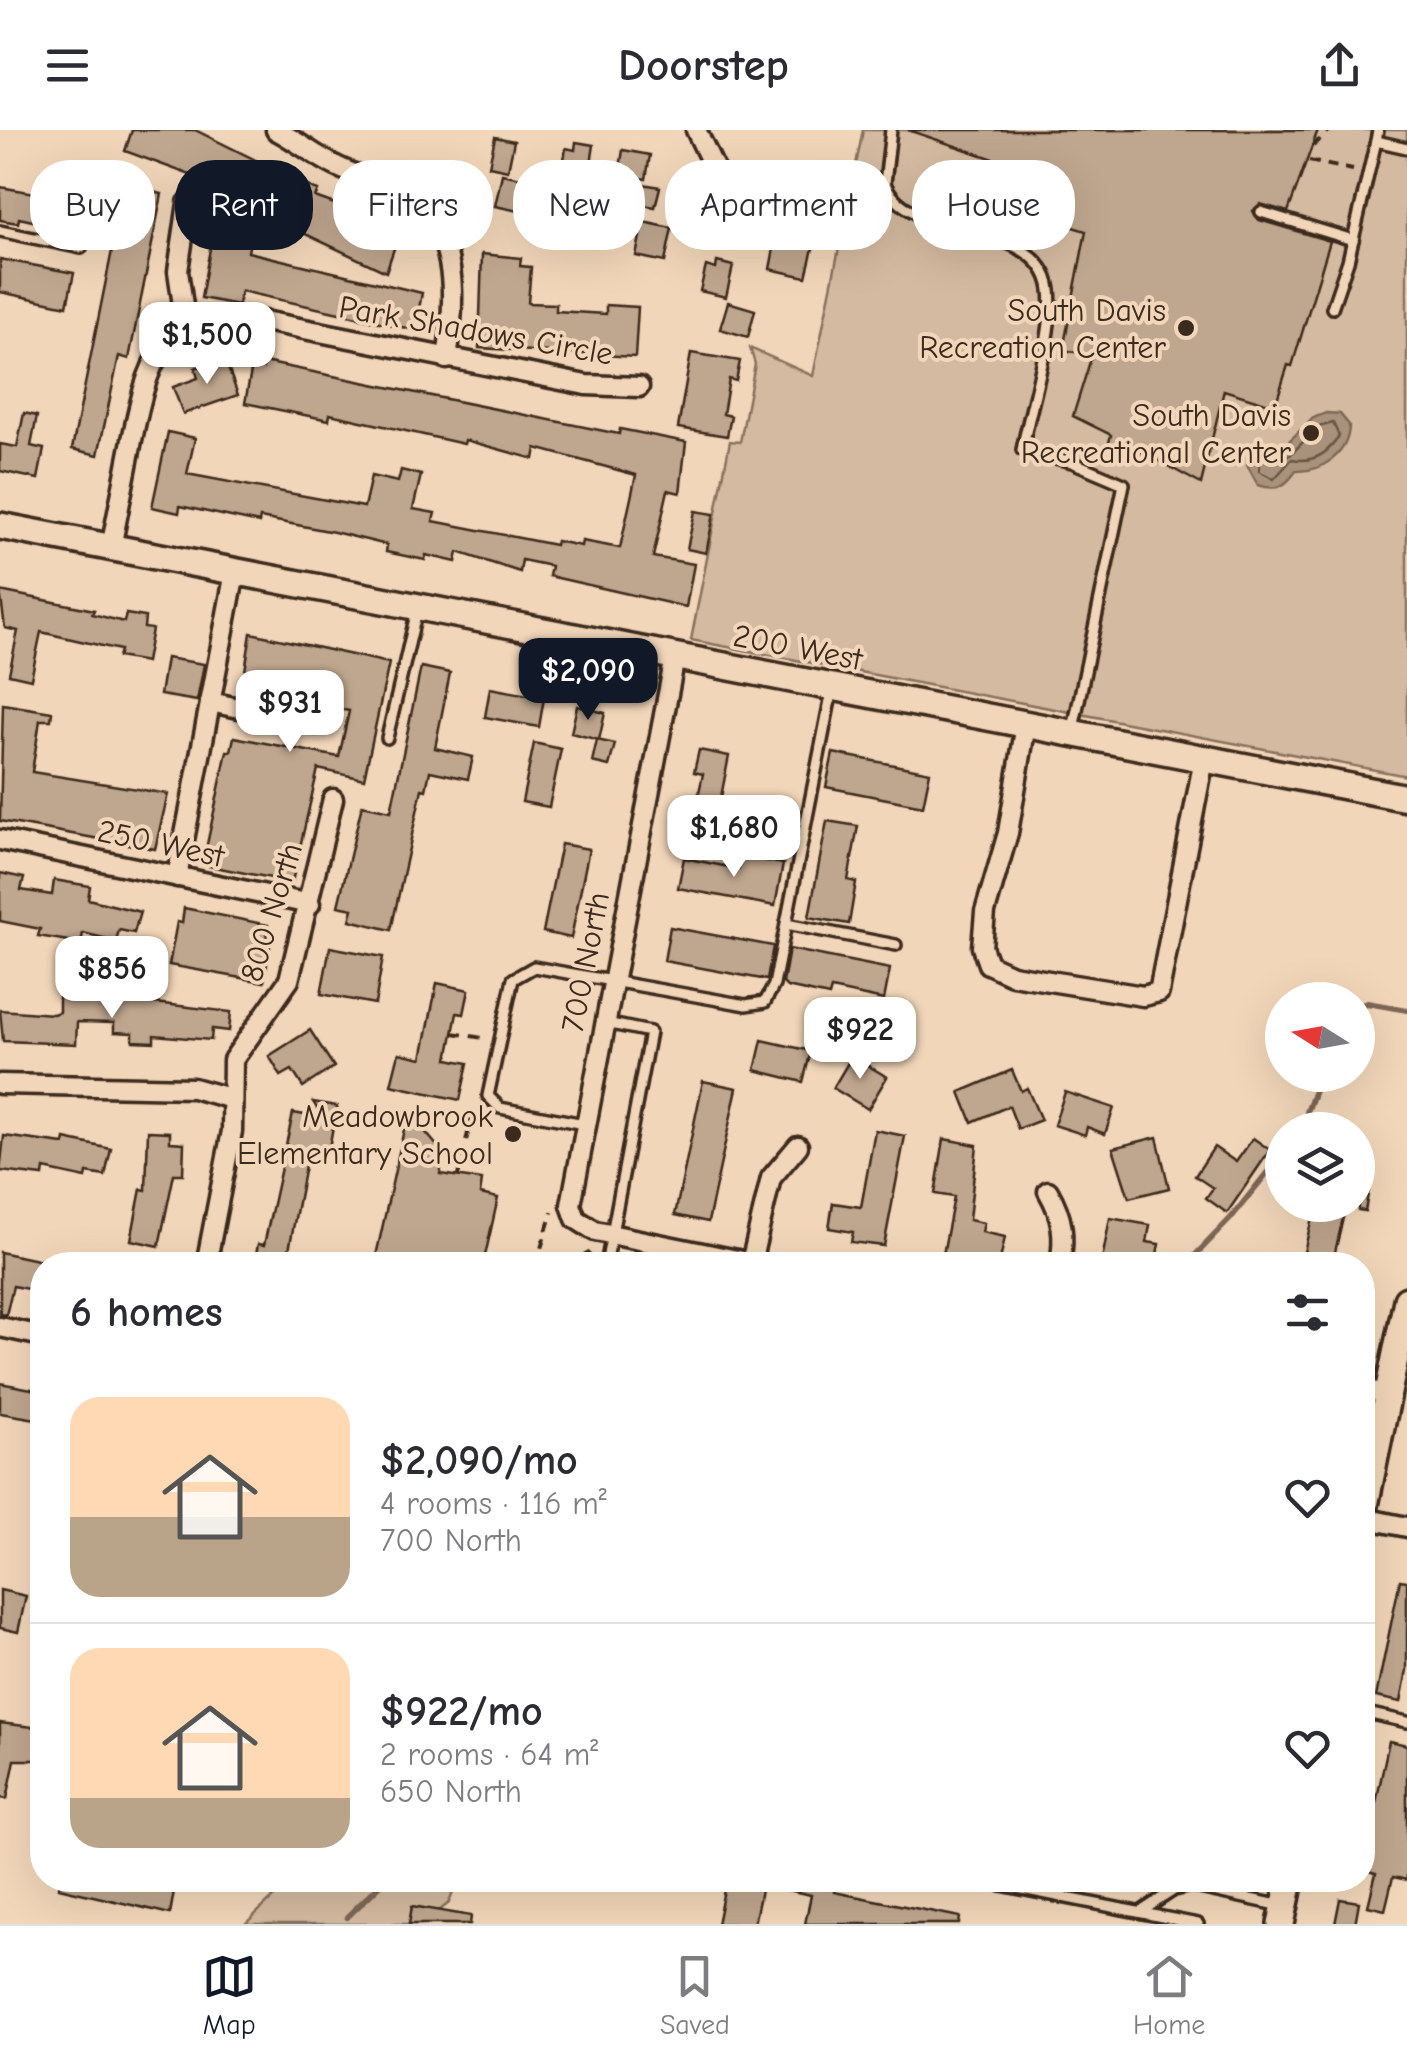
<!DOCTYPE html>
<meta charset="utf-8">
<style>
:root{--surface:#fff;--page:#f2f2f3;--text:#2b2b33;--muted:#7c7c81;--line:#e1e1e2;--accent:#111827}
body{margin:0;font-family:"Comic Neue",sans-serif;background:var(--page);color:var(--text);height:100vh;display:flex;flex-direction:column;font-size:38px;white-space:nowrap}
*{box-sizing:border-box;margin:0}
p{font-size:32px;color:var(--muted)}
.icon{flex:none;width:55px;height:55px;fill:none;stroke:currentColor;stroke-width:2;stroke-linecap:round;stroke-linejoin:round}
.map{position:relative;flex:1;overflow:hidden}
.side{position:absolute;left:30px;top:1122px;width:1345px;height:640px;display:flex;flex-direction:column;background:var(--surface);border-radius:40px;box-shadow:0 10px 40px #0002}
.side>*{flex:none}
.guide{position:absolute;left:30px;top:30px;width:1348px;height:90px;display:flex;gap:20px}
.needle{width:65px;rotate:281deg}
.buttons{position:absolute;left:1265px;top:852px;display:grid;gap:20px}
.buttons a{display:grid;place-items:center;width:110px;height:110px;border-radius:50%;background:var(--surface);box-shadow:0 10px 40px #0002;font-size:50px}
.price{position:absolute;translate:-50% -85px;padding:0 22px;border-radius:20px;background:#fff;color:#222;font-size:32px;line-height:65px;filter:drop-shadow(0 2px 5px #0008)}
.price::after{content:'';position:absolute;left:50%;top:60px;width:30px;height:22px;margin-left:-15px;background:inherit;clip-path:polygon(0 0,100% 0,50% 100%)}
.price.on{background:var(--accent);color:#fff}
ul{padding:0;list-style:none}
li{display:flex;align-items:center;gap:30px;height:250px;padding:0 40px}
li+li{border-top:2px solid var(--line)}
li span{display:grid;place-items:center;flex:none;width:280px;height:200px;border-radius:30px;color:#555}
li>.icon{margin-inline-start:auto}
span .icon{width:120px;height:120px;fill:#fffc;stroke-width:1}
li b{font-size:42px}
h2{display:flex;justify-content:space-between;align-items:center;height:120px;padding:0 40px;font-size:42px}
.pill{padding:0 35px;border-radius:40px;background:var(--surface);box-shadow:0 10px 40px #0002;font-size:35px;line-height:90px}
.pill.on{background:var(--accent);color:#fff}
header{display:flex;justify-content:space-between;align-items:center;height:130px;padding:0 40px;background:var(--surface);font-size:45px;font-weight:700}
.tab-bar{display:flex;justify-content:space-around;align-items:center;height:140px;border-top:2px solid var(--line);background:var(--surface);font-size:28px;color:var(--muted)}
.tab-bar a{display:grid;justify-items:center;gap:5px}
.tab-bar .on{color:var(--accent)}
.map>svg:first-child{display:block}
.green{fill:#d4baa0;stroke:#88725f;stroke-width:2.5}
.water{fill:#a9927c;stroke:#7d6856;stroke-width:2.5}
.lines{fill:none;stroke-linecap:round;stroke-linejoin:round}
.shore{stroke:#675444;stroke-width:2.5}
.stream{stroke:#7d6856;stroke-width:6}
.building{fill:#bfa68e;stroke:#3b2a1e;stroke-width:2.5}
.lane-casing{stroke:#3b2a1e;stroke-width:16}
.street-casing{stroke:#3b2a1e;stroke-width:25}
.secondary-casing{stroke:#3b2a1e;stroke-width:32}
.path{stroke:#3b2a1e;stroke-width:4;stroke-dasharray:10 8;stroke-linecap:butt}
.lane{stroke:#f2d6b9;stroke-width:9}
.street{stroke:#f2d6b9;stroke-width:18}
.secondary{stroke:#f2d6b9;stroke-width:25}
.poi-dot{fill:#3b2a1e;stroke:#f2d6b9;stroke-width:4}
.labels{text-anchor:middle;stroke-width:8;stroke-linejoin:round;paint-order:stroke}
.poi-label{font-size:32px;fill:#3b2a1e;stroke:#f2d6b9;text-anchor:end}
.street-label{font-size:32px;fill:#3b2a1e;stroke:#f2d6b9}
</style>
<header><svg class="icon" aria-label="menu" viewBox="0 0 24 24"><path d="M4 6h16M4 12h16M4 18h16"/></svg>Doorstep<svg class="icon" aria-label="share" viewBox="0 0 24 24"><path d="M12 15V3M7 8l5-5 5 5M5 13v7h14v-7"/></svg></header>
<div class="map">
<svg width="1407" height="1794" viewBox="0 0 1407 1794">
<rect width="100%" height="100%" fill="#f2d6b9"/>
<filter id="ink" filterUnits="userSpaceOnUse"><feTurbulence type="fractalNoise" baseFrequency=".01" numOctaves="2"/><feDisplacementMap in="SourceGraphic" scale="20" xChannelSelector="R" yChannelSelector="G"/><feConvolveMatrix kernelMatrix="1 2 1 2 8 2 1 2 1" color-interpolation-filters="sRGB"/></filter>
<g filter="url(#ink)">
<g class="green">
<path d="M863,0h544v646l-716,-136 39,-199 10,1 15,-78 -5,-16 63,28z"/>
<path d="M292,1750h165l-8,23 -27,21h-177z"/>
</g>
<g class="water">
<path d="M1326,283l14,1 9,11c0,28 -26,47 -53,46 -11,16 -19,20 -38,14l-11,-20c7,-20 18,-25 39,-21l27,-26z"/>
<path d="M125,817l13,9 -9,12 -7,-5 -14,3 -3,-15z"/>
</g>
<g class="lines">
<path class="shore" d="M1333,293l6,13c-11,18 -27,27 -47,23l-18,20 -15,-8 1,-12 6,-6 24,2 28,-28z"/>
<g class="stream">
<path d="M1358,876l9,-3 40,7"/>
<path d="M1307,982l9,-24"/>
<path d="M1186,1135l45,-47 51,-64"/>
<path d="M347,1787l38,-37"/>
</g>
</g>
<g class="building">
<path d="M132,0h63l123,61 -3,6 86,31 -15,44 -136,-64 3,-10 -128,-47z"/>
<path d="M908,0h410l-30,82 -28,-8 -7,7 6,9 71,21 -38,125 -4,-1 -13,41 -51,-16 -23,94 -59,-32 -34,-6 3,-11 -38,-19 19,-61 -29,-5 23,-119 -30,-9 12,-38z"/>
<path d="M495,7l19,4 -6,29 -19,-4z"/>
<path d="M576,12l18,3 -5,31 -27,-5 4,-23 9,2z"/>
<path d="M623,20l27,5 -4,24 -27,-5z"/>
<path d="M798,39l28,6 -3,14 24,6 -10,51 -20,-4 6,-34 -41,-10 6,-24 9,2z"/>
<path d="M502,44l42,9 -7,32 -42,-9z"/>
<path d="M643,54l17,3 -5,20 -17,-3z"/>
<path d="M125,56l37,8 -33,165 -10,-3 -21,99 -26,-6z"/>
<path d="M0,57l87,15 -5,30 -63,-14 -1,5 -18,-3z"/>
<path d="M218,75l37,8 -7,39 174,41 -7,37 -174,-39 -3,14 -37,-7z"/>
<path d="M643,92l29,6 -7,34 -29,-6z"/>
<path d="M786,108l28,6 -8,33 -36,-8 5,-26 9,2z"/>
<path d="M482,124l39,4 -1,8 11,1 -3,36 28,1v7l50,3v-9l32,2 -3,50 -156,-9z"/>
<path d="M0,129l74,14 -7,33 -67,-14z"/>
<path d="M717,132l16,4 -7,31 -26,-6 6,-25 10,3z"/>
<path d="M728,172l27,8 -7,27 -28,-8z"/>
<path d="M691,223l49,8 -4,20 -7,-2 -6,35 8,2 -4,20 -49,-8z"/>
<path d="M224,227l14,38 -55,19 -10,-27 25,-9 -3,-10z"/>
<path d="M264,232l355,72 1,-5 66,13 -6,51 -12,-3 -15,67 41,7 -8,43 -137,-31 2,-10 -29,-6 -2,12 -62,-20 -2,10 -30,-7 -1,5 -39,-8 1,-7 -53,-13 -74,-14 -1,5 -79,-17 -1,7 -27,-6 16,-75 27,6 -8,36 177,33 7,-31 27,6 3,-12 20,5 -8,34 22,4 -2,8 122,24 1,-4 25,5 1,-5 38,7 16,-73 -100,-27 -2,11 -69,-19 -1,4 -134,-30 -1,6 -84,-17 7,-37 11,2z"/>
<path d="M24,283l13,3 -6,30 13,3 -6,30 -38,-8v-27l17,3z"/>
<path d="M695,381l19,3 -8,39 -19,-4z"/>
<path d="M0,461l94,19 -2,4 32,8 2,-8 19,3 -1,11 8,1 -6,33 -28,-5 2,-7 -79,-18 -10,47 -22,-5 9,-43 -13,-3z"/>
<path d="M251,503l138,30 -25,116 -46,-10 -26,113 -83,-16 2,-15 -5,-2 21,-98h4l3,-14 105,20 10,-46 -107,-21z"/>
<path d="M166,528l38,6 -7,37 -37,-6z"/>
<path d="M421,537l29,6 -15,75 38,9 -5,22 -38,-8 -4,19 -4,-1 -31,141 -41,-10 3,-11 -15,-3 24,-101 29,6z"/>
<path d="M490,558l54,10 -5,29 -54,-10z"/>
<path d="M3,574l49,8 -1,8h-11l-8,52 136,22 -13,55 -155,-28z"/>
<path d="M577,576l28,7 -6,27 -28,-7z"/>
<path d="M597,610l18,4 -6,22 -17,-4z"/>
<path d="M534,613l27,6 -12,58 -27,-5z"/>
<path d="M699,620l30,6 -9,46 -22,-5 5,-23 -9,-2z"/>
<path d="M833,623l97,19 -7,34 -97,-19z"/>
<path d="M827,691l31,5 -10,54 8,2 -7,42 -40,-7z"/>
<path d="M561,714l28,5 -18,89 -28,-6z"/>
<path d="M742,726l41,8 -8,42 -97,-18 6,-30 55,11z"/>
<path d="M0,743l24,5 -3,12 31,5 2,-15 36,6 -2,13 52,13 -6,21 -15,-3 -3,11 -33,-8 -2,10 -43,-7 2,-7 -40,-8z"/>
<path d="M184,778l84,17 -2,13 5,2 -7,42 -95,-17 8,-43 5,1z"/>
<path d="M670,797l103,19 -6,34 -103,-19z"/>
<path d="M330,817l53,10 -8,47 -54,-10z"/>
<path d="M789,819l101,20 -6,31 -53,-11 -2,7 -42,-9 -4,-4z"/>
<path d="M437,853l32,7 -5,24 -7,-1 -9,46 20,4 -8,37 -69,-15 8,-32 23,5z"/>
<path d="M59,865l34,1v6l62,1 76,9 -2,19 -17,-2 -1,11 -57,-5v7l-21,-1v-8l-19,-1v-9l-37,-1 -1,22 -73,-3 -3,-31 53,4 6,-2z"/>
<path d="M310,900l24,37 -31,20 -11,-17 -11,6 -12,-20z"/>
<path d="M762,910l49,11 -8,31 -48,-12z"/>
<path d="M852,926l35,21 -19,32 -35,-21z"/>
<path d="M1012,940l9,21 6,-3 14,32 -23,9 -9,-23 -37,16 -12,-30z"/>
<path d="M703,951l34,7 -29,134 -33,-7z"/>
<path d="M1065,962l49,16 -9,26 -18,-7 -2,8 -31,-10z"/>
<path d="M313,972l24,4 -9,47 -20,-3 -19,100 9,1 -2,14h-42l4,-21 6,1 29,-132 30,5z"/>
<path d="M405,995l17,3 22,26 -4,20 42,6 -2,14 18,4 -15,67h-109z"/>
<path d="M875,1000l30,6 -21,110 -33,-4 2,-10 -24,-4 4,-25 28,4z"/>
<path d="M148,1001l22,1v10l14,1 -1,31h-9l-15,72 -28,-6 10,-51 5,1z"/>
<path d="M4,1006l60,8 1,-5 46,10 -6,27 -18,-3 -1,5 -42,-9 -1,7 -43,-5z"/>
<path d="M1157,1007l12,51 -40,10 -16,-50z"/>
<path d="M1253,1008l17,12 -43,63 -21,-15 7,-10 -18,-12 19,-29 22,15z"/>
<path d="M944,1009l33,6 -8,75 15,3 -2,9 23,5 -6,28h-58l13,-68 -19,-3z"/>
<path d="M1358,1034l15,3 -8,44 -7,-1z"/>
<path d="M1315,1075h31l-14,60h-31z"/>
<path d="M1110,1088l40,7 -3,17 12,2 -4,21h-47l-6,-5z"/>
<path d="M0,1122l42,9v31l-29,-6 -7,29 -6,-1z"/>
<path d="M0,1253l42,8v29l-42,-7z"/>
<path d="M1400,1450l7,1v89l-6,32 -25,-5z"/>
<path d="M0,1460l26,6 -8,36 -18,-4z"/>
<path d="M0,1593l42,5v32h-27l-8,39 -7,-1z"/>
<path d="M1389,1611l18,4v135l-14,-3 -8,33 -17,-4 8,-33 -14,-4z"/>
<path d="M60,1750h116l-6,34 -111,-26z"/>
<path d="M726,1750h37l-9,44h-37z"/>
<path d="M773,1750h63l-2,12 126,25 -1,7h-154l6,-29 -38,-8z"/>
<path d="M1340,1769l19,3 -4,22h-20z"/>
<path d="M412,1776l59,10 -1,8h-61z"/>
</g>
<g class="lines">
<defs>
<g id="lane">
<path d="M891,0l-6,53c22,59 156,35 165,107 5,38 -20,119 -28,160l50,12 52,22 -51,245"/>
<path d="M1378,0l-2,11 31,7"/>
<path d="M1261,82l92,28"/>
<path d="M0,101l81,17"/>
<path d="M1332,178l16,-47 28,-120"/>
<path d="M387,608l30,-128"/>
<path d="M786,794l110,21"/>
<path d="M606,893l44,9 -44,233"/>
<path d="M584,994l-84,-16 -12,-12 25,-117 21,-12 212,38 19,-3 9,-17 58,-295"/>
<path d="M1362,1582l45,10"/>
<path d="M976,1750l222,44"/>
<path d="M1142,1781l32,-21 16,-4 92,20"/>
</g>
<g id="street">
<path d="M276,0c21,11 39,26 60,36 23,12 49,16 71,30 54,35 48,108 40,163"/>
<path d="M696,0l32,67"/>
<path d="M186,196l-8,-55 10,-68"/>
<path d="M111,418c7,-36 14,-72 21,-108 15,-73 27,-131 117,-122l337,67 53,2"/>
<path d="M675,527l-104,548 5,14 19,12 167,34"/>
<path d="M210,572l106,22"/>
<path d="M1026,594l-18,109 -23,79 -3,35 6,17 24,11 131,21 16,-4 45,-233"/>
<path d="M0,710l310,64"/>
<path d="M177,747l58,-305"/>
<path d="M0,954l193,4 36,10"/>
<path d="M1048,1061c15,26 17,45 12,74"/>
<path d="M751,1133l20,-85 27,-32"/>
<path d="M206,1135l26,-134 1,-71 56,-80 44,-181"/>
<path d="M0,1197l42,9"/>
<path d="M1362,1259l26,5"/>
<path d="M1363,1388l44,9"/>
</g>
<g id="secondary">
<path d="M0,396l1407,272"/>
<path d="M1362,1390l45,-220"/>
<path d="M1281,1794l9,-44"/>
</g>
</defs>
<use href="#lane" class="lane-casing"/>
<use href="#street" class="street-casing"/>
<use href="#secondary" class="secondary-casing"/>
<g class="path">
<path d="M1313,16l17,-16"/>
<path d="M1309,31l44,9"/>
<path d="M928,76l8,-23"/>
<path d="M948,82l8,-22"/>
<path d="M967,89l8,-23"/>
<path d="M987,91l6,-19"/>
<path d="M1007,98l6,-19"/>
<path d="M453,903l30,5"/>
<path d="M458,1046l16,-69"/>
<path d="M536,1135l16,-53"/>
<path d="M565,1135l26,-13"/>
</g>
<use href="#lane" class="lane"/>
<use href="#street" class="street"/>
<use href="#secondary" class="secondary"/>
</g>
</g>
<g class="poi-dot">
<circle cx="1186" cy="198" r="10"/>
<circle cx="1311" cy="303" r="10"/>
<circle cx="513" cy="1004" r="10"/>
</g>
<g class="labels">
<g class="poi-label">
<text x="1166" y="191">South Davis<tspan x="1166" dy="37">Recreation Center</tspan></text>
<text x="1291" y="296">South Davis<tspan x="1291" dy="37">Recreational Center</tspan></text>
<text x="493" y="997">Meadowbrook<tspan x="493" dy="37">Elementary School</tspan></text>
</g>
<g class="street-label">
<text transform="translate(476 200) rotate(10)" y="11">Park Shadows Circle</text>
<text transform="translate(798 517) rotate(11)" y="11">200 West</text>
<text transform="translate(161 713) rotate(12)" y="11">250 West</text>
<text transform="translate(271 782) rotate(-73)" y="11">800 North</text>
<text transform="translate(585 832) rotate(-79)" y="11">700 North</text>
</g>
</g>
</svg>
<div class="buttons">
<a><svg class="needle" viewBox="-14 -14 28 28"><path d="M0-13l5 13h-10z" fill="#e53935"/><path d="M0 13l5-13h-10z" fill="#7c7c81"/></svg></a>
<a><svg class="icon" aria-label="layers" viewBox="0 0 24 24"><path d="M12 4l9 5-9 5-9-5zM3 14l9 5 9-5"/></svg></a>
</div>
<b class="price" style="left:207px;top:257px">$1,500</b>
<b class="price on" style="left:588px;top:593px">$2,090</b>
<b class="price" style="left:290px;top:625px">$931</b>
<b class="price" style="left:734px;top:750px">$1,680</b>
<b class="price" style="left:112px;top:891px">$856</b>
<b class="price" style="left:860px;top:952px">$922</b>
<div class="guide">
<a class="pill">Buy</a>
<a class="pill on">Rent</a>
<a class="pill">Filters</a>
<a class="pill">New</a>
<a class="pill">Apartment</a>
<a class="pill">House</a>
</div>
<section class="side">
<h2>6 homes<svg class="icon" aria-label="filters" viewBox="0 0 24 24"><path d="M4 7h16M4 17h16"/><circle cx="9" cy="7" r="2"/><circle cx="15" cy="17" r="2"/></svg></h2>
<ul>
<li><span style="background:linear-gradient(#ffd9b3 60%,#b9a48a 0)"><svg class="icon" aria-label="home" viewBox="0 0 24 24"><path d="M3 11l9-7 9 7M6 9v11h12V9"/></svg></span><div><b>$2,090/mo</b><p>4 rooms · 116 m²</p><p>700 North</p></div><svg class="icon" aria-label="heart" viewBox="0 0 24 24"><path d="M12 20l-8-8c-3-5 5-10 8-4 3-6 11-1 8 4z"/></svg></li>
<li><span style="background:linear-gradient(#ffd9b3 75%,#b9a48a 0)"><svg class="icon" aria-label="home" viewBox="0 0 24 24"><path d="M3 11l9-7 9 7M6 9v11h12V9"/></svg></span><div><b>$922/mo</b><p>2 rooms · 64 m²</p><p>650 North</p></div><svg class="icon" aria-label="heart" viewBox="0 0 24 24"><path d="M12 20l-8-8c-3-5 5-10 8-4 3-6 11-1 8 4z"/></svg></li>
</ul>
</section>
</div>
<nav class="tab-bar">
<a class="on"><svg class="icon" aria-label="map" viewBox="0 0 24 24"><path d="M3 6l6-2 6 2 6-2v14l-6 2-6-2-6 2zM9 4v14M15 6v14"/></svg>Map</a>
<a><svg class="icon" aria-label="saved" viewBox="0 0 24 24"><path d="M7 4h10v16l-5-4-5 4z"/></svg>Saved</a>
<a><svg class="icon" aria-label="home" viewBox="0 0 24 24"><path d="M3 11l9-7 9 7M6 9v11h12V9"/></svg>Home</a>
</nav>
